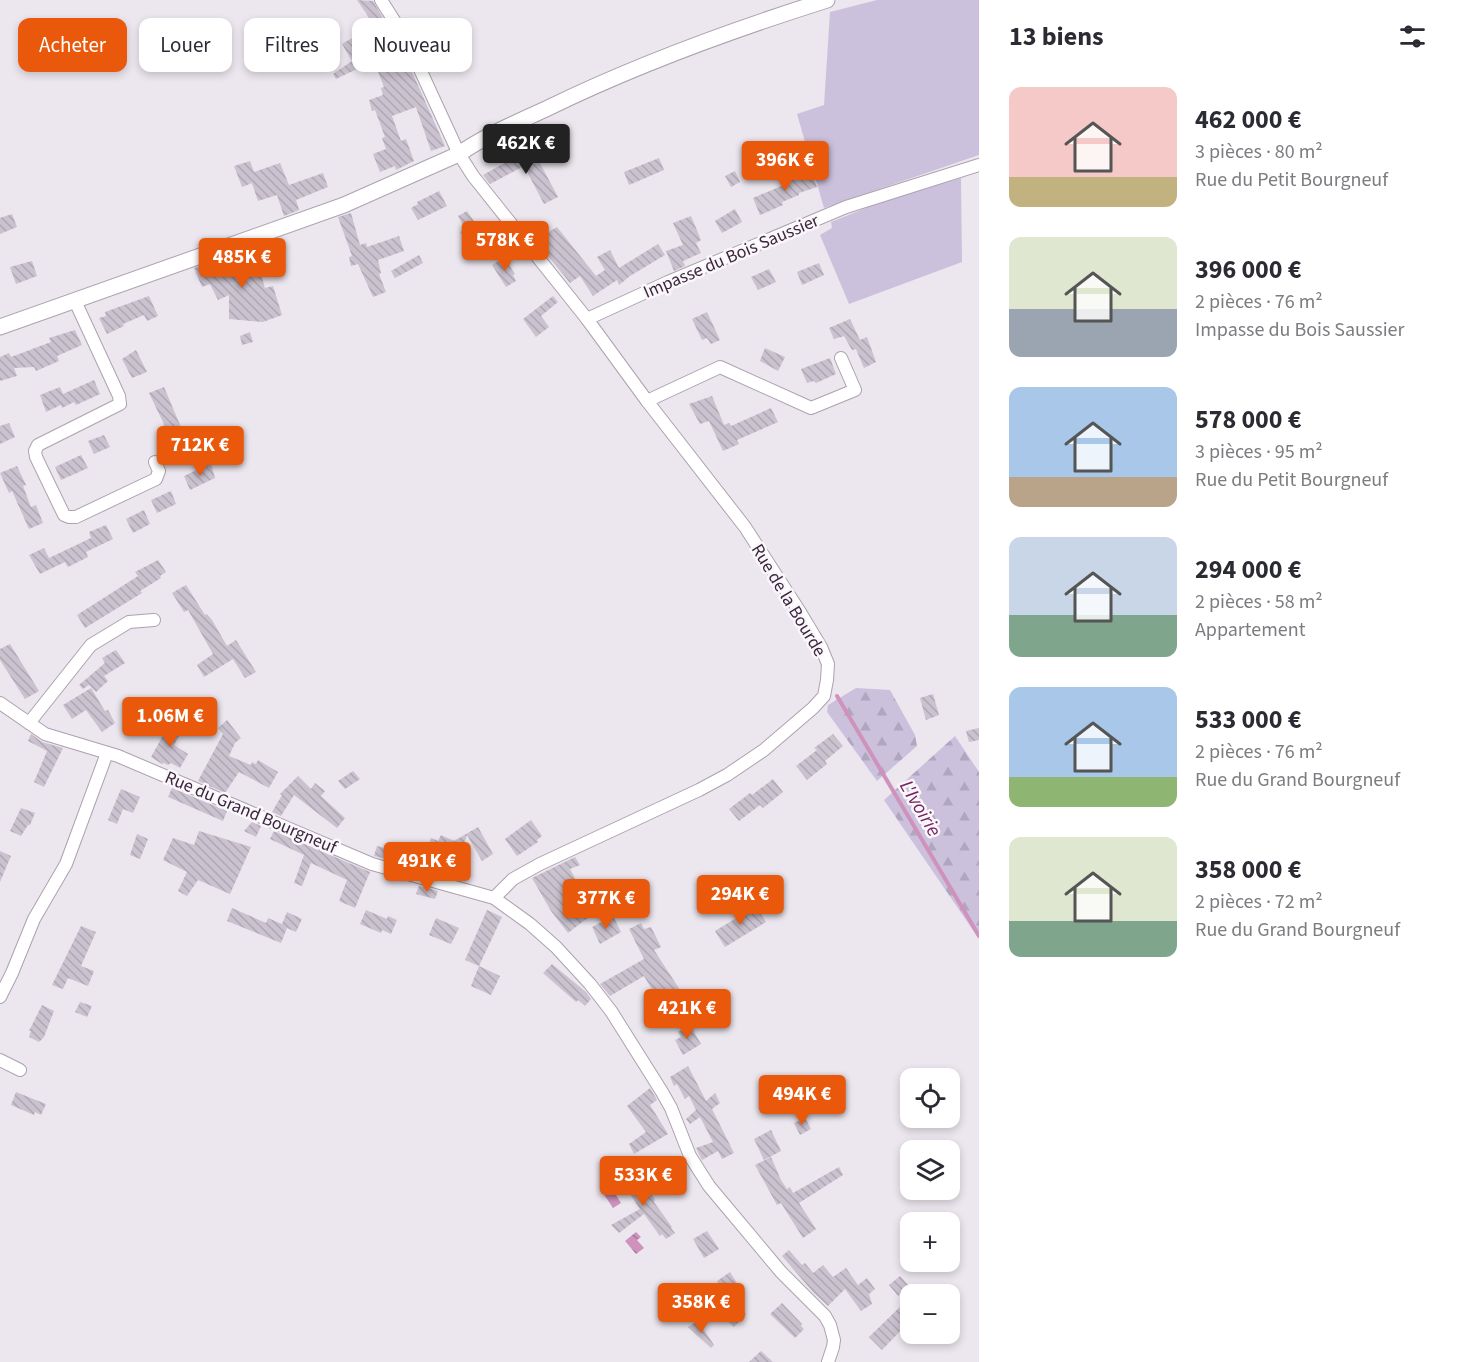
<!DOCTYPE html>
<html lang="fr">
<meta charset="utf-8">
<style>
:root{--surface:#fff;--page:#f2f2f3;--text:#2b2b33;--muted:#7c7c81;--accent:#ea580c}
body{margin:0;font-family:"Source Sans 3",sans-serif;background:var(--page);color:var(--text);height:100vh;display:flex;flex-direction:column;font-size:22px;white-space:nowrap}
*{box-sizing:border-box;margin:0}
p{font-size:20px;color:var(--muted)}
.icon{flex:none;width:33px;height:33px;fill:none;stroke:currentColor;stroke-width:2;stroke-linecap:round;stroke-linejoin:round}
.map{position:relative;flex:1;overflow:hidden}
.drawer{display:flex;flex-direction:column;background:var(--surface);width:480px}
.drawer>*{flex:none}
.hud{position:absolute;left:18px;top:18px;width:570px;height:54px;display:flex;gap:12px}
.controls{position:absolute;left:900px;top:1068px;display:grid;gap:12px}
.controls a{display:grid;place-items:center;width:60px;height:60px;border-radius:12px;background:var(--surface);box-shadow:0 3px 9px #0003;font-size:30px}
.price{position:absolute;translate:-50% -51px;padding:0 14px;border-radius:6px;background:var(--accent);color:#fff;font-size:20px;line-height:39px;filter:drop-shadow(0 2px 3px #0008)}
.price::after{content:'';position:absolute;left:50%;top:36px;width:18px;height:14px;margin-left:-9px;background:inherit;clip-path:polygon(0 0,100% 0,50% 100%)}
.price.selected{background:#222;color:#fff}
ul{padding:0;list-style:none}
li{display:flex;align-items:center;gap:18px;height:150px;padding:0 30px}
li span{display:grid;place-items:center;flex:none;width:168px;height:120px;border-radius:12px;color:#555}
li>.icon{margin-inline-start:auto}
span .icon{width:72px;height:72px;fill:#fffc;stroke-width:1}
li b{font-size:26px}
h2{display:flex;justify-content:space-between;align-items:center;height:72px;padding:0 30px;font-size:26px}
.pill{padding:0 21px;border-radius:12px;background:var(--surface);box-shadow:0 3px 9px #0003;font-size:21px;line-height:54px}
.pill.selected{background:var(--accent);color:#fff}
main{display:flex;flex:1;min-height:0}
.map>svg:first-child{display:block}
.grass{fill:#ccc1dd}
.forest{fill:url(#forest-firs)}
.water{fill:url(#water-waves)}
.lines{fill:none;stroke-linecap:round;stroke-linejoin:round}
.stream{stroke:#cf92bd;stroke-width:4}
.building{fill:url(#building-back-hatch)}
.minor-casing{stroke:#ada1af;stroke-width:14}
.tertiary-casing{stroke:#ada1af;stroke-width:17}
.minor{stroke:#fff;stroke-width:12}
.tertiary{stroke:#fff;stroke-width:15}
.labels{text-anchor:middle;stroke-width:5;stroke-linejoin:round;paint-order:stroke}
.street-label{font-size:18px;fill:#3c263f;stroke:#f9f7fa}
.water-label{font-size:20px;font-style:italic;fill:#79235f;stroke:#f9f7fa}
</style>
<main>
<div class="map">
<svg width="979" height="1362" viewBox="0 0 979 1362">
<defs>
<pattern id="forest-firs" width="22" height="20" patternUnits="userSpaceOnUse" patternTransform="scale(1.5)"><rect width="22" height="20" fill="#ccc1dd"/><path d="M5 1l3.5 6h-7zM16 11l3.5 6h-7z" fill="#b0a6bf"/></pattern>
<pattern id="water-waves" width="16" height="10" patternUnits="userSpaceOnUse" patternTransform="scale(1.5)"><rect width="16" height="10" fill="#cf92bd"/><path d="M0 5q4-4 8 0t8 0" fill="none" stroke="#a9779b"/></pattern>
<pattern id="building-back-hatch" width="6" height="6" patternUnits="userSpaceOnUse" patternTransform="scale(1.5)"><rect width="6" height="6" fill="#cbc2cf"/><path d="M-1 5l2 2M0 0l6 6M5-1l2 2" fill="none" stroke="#afa7b3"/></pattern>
</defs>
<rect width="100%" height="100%" fill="#ece6ee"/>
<g class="grass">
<path d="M877,0h102v155l-155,53 -27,-94 27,-9 6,-93z"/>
<path d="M961,178l1,84 -113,42 -29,-69 12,-7 -1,-6 60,-24z"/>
</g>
<g class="forest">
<path d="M856,688l34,2 25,45 2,11 -40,35 -50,-69 1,-7z"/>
<path d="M955,736l24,36v167l-95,-139z"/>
</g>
<g class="water">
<path d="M611,1187l10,16 -8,5 -10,-15z"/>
<path d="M636,1232l5,5 -4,3 7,8 -8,6 -11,-13z"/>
</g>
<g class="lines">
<path class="stream" d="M837,696l142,240"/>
</g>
<g class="building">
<path d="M357,0l16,1 17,29 -5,3 10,27 10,-4 40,90 -14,5 -15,-44 -24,9 9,25 5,-2 8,22 -18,9 -1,-4 -15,6 -7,-18 13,-5 -4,-11 3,-1 -10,-27 -3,1 -3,-11 14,-5 -2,-7 3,-1 -10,-26 -38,18 -3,-5 19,-13 -10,-17 32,-19z"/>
<path d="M534,152l24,45 -14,7 -20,-38 -34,18 -7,-9 38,-21 2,3z"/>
<path d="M659,158l5,12 -35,15 -5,-13z"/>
<path d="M250,161l4,11 26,-9 9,22 34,-12 5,14 -32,13 3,10 -15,6 -7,-21 -19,6 -6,-18 -10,4 -8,-21z"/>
<path d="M735,171l5,11 -9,5 -6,-11z"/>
<path d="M811,171l6,16 -18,6v2l-17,7 1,3 -23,10 -7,-17 33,-14 -1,-5z"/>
<path d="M439,191l8,15 -29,14 -7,-12 7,-4 -1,-2z"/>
<path d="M735,209l7,13 -20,11 -7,-12z"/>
<path d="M467,211l25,36 -12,7 -8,-11 -3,2 -9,-13 5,-3 -7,-13z"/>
<path d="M351,213l9,32 6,-2 1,4 32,-11 5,15 -26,9 3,13 -2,1 7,18 -13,5 -15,-33 -7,2 -2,-9 3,-1 -14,-39z"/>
<path d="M12,214l5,13 -17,7v-16z"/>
<path d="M691,216l10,24 -5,3 5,10 -18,8 2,5 -11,5 -8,-20 17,-6 -10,-22z"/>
<path d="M557,227l39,49 9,-6 -8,-13 13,-7 9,18 39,-24 7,11 -35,21 -11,9 -2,-5 -24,16 -13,-20 -10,7 -35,-43z"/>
<path d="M253,248l12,40 8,-2 9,29 -19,7 -34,-3v-24l-11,5 -8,-16 -8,3 -8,-19 24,-8 2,13 23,-11 -3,-10z"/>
<path d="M419,255l4,8 -28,15 -4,-7z"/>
<path d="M506,257l5,7 -2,1 6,9 -2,1 3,6 -10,6 -14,-22z"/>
<path d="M32,261l5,15 -21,8 -6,-17z"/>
<path d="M819,263l5,12 -22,10 -5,-13z"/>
<path d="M769,269l7,13 -18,8 -7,-13z"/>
<path d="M149,296l9,20 -11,5 -3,-6 -21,9 1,2 -17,8 -8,-16 7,-2 -1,-4z"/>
<path d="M553,296l5,6 -17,14 8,11 -13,10 -13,-18z"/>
<path d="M707,312l13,28 -9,4 -4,-6 -5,2 -10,-21z"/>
<path d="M850,319l10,21 7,-3 9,25 -12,6 -8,-19 -4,1 -8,-14 -10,3 -5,-11z"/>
<path d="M75,330l7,15 -25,11 2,5 -23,10 -2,-4 -20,1 3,8 -17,5v-24l9,-4 2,4 40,-15 -2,-4z"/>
<path d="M250,332l3,10 -11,3 -2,-9z"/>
<path d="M765,348l20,9 -7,14 -18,-10z"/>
<path d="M136,350l11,22 -15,6 -10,-19z"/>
<path d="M830,358l6,16 -20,9 -2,-2 -7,2 -6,-14z"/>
<path d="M94,380l6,14 -24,11 -2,-3 -12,6 -1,-3 -15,7 -6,-17 20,-8 3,7z"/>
<path d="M164,387l22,52 -12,6 -25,-52z"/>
<path d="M712,396l12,29 5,-2 2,3 40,-18 7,14 -41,18 2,4 -16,7 -14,-30 -9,3 -11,-20z"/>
<path d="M9,423l6,14 -15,7v-18z"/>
<path d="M104,435l6,12 -16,7 -6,-13z"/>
<path d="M81,455l7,13 -27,12 -6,-13z"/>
<path d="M211,463l4,15 -25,12 -6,-14z"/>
<path d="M17,466l9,19 -3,1 8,21 5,-2 7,18 -14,6 -17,-38 -3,2 -9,-20z"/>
<path d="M171,491l5,13 -19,9 -6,-13z"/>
<path d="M144,510l6,14 -17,9 -7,-14z"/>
<path d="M106,525l7,14 -27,13 2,5 -20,10 -3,-5 -25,12 -11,-19 15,-7 5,10 42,-20 -2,-6z"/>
<path d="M158,560l8,12 -6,4 1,2 -21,13 2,2 -57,35 -8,-13 61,-39 -3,-4z"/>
<path d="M186,585l19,30 2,-1 5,6 15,26 9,-6 20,32 -11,6 -12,-19 -29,18 -7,-12 16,-11 -25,-44 -4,2 -12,-19z"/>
<path d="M10,644l29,47 -14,8 -25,-39v-11z"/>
<path d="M116,650l9,13 -21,13 4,5 -12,11 -7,-7 -6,4 -4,-4 26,-22 -3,-5z"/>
<path d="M91,688l14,23 3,-1 7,13 -13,9 -16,-22 -14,9 -9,-14z"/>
<path d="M933,694l6,21 -13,5 -6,-22z"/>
<path d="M150,697l16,11 -9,14 -17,-10z"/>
<path d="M227,720l14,18 -6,5 -6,13 22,9 1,-3 4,2 2,-4 20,12 -9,16 -30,-16 -14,21 -27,-12 25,-47 -5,-6z"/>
<path d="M171,721l12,7 -9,17 14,9 -8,14 -9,-5 -3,2 -4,-2 -2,1 -11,-7z"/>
<path d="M979,728v12l-10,2 -3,-11z"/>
<path d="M31,734l11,8 21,6 -19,39 -10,-5 13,-31 -19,-10z"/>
<path d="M833,734l10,12 -18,15 2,3 -20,16 -11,-14 21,-16 -3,-2z"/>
<path d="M353,771l7,8 -15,10 -7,-8z"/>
<path d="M298,776l13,13 4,-6 10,8 -4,5 24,22 -8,10 -43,-33 -13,21 -9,-4 10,-17 -2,-1z"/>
<path d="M773,779l10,13 -20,16 -3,-3 -21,16 -10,-12 21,-16 2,2z"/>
<path d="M172,788l55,23 -4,10 -55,-24z"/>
<path d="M121,789l19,8 -7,16 -10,-4 -6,15 -9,-4z"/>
<path d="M21,808l14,5 -5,12h-2l-7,11 -11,-5z"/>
<path d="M531,820l11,16 -5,4 1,2 -21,14 -12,-17z"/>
<path d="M252,822l9,4 -5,11 -12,-6z"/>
<path d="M478,827l15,27 -11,7 -15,-26 -10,28 -31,-12 5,-13 7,3 3,-6 13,6z"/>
<path d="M199,831l52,16 -21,47 -32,-14 -11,16 -9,-5 9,-19 -24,-12 10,-22 21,7z"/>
<path d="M274,831l96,41 -15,36 -16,-7 8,-21 -36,-17 -9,23 -8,-3 10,-28 -34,-16z"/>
<path d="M137,834l11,5 -8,20 -10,-4z"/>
<path d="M410,844l11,3 -2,11 8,3 -2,7 -51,-12 3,-10 31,9z"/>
<path d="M0,851l11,5 -11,26z"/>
<path d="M575,857l5,8 -10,4 12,22 -9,5 16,21 -21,16 -17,-22 -19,-33z"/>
<path d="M419,886l19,5 -3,8 -19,-5z"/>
<path d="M756,906l10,16 -41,25 -10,-16z"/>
<path d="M232,908l34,15 2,-5 14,6 5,-12 15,7 -6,13 -9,-4 -6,15 -54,-22z"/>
<path d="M366,910l21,9 1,-3 9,4 -6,14 -9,-4 -1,3 -21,-9z"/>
<path d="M487,910l15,7 -23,49 -14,-6z"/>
<path d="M613,916l8,16 -21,12 -8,-17z"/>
<path d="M436,918l23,10 -8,16 -22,-9z"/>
<path d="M641,923l3,6 7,-2 10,20 -7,3 28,43 2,5 -9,5 -3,-5 -11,7 -17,-29 -34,20 -10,-12 44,-25 -15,-30z"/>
<path d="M81,926l15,6 -15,34 13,5 -6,15 -20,-8 -5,11 -11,-4z"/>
<path d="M552,964l34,28 5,7 -6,7 -7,-6 -2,2 -33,-29z"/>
<path d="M479,966l21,10 -9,19 -20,-9z"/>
<path d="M80,1002l12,4 -5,11 -12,-5z"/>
<path d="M42,1005l12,6 -10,26 -5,5 -10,-5 2,-6h-2z"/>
<path d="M690,1025l11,19 -18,11 -8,-15 6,-3 -3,-5z"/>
<path d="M688,1066l18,35 9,-8 5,10 -8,6 22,44 -12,6 -4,-8 -16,9 -6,-12 17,-6 -13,-25 -10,7 -4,-5 10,-9 -7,-14 -4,3 -8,-15 -3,2 -4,-9z"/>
<path d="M650,1088l7,12 -7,5 18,29 -34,20 -5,-10 17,-12 -19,-26z"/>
<path d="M16,1092l30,12 -5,11 -6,-3 -1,3 -23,-10z"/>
<path d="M805,1118l6,11 -11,6 -6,-12z"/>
<path d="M771,1130l10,21 -17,9 -10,-21z"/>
<path d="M771,1157l10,23 6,9 3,-2 3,6 46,-26 4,8 -44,28 17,26 -13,9 -22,-35 -4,2 -22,-40z"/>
<path d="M636,1171l12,21 2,-1 5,9 -1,2 18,25 -1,1 4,5 -9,6 -4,-5 -2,2 -16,-22 -25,19 -8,-8 29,-16 -12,-18 -4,2 -6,-11z"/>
<path d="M707,1231l12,18 -15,9 -11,-19z"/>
<path d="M789,1250l13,15 3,-2 8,10 10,-8 10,12 13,-9 12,17 9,-7 8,11 -6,5 3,10 -11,7 -16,-22 -17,17 -15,-14 -31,-36z"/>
<path d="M730,1272l13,21 -11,7 14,14 -12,13 -14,-14 4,-2 -10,-18 7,-5 -4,-7z"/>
<path d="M900,1276l9,10 -11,10 -9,-11z"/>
<path d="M782,1303l20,21 -1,2 3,3 -9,9 -25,-24z"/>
<path d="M904,1303l6,7v11l-28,29 -13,-13z"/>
<path d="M698,1321l16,24 -3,3 -23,-21z"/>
<path d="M761,1351l12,11h-24z"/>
</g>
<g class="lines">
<defs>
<g id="minor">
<path d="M381,0l26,41 52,113 14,22 114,143 60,82 98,126 55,85 21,35 7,17 -1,16 -3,16 -11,12 -49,42 -37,25 -28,15 -159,74 -27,15 -19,19"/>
<path d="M75,301l44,95 1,8 -82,41 -3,6 1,6 28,58 5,2h7l80,-38 3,-8 -4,-9"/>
<path d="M587,319l81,-37 178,-75 133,-42"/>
<path d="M647,401l73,-34 91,41 44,-18 -14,-32"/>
<path d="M0,703l45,31 73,22 254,108 122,34 36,26 26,23 34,37 21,27 51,81 9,16 19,48 19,30 72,86 44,44 5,9 4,15 -1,7 -5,15"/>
<path d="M29,723l62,-78 38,-23 25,-2"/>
<path d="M0,997l12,-24 22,-54 32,-55 41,-111"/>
<path d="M0,1060l20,10"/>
</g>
<path id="tertiary" d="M0,327l344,-122 115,-51c27,-19 59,-32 89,-46 90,-44 184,-78 279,-108"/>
</defs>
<use href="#minor" class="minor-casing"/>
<use href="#tertiary" class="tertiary-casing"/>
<use href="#minor" class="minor"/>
<use href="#tertiary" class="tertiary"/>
</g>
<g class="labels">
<g class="street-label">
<text transform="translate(731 256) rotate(-23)" y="6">Impasse du Bois Saussier</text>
<text transform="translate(789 600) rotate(59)" y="6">Rue de la Bourde</text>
<text transform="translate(251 812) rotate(23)" y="6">Rue du Grand Bourgneuf</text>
</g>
<g class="water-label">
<text transform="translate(921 808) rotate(59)" y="7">L'Ivoirie</text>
</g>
</g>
</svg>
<div class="controls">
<a><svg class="icon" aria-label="locate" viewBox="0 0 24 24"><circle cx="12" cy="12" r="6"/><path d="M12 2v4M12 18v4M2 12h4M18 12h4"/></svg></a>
<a><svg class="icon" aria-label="layers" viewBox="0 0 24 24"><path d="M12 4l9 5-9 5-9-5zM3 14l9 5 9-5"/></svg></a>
<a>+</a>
<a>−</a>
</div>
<b class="price selected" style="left:526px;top:175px">462K €</b>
<b class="price" style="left:785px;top:192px">396K €</b>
<b class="price" style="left:505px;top:272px">578K €</b>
<b class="price" style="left:242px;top:289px">485K €</b>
<b class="price" style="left:200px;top:477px">712K €</b>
<b class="price" style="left:170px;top:748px">1.06M €</b>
<b class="price" style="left:427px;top:893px">491K €</b>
<b class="price" style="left:740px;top:926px">294K €</b>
<b class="price" style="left:606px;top:930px">377K €</b>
<b class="price" style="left:687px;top:1040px">421K €</b>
<b class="price" style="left:802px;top:1126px">494K €</b>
<b class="price" style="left:643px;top:1207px">533K €</b>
<b class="price" style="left:701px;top:1334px">358K €</b>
<div class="hud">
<a class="pill selected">Acheter</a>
<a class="pill">Louer</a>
<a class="pill">Filtres</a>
<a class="pill">Nouveau</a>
</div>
</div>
<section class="drawer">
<h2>13 biens<svg class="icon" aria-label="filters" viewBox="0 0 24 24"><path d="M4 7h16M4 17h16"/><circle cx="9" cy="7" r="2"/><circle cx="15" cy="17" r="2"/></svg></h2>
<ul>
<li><span style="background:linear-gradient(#f6c9c9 75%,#c2b280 0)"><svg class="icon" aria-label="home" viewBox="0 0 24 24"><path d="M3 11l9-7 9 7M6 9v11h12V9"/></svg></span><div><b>462 000 €</b><p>3 pièces · 80 m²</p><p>Rue du Petit Bourgneuf</p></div></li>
<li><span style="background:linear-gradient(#dfe7d0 60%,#9aa5b1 0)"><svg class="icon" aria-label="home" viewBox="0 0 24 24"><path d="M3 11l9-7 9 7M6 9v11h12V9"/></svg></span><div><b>396 000 €</b><p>2 pièces · 76 m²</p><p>Impasse du Bois Saussier</p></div></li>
<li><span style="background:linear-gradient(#a9c7e8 75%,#b9a48a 0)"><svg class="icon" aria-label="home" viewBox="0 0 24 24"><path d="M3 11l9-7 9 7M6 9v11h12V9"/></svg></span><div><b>578 000 €</b><p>3 pièces · 95 m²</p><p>Rue du Petit Bourgneuf</p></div></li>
<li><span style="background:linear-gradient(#c9d6e8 65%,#7fa58c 0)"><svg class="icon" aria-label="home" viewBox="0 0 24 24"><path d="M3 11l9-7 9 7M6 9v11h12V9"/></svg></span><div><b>294 000 €</b><p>2 pièces · 58 m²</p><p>Appartement</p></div></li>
<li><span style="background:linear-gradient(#a9c7e8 75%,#8fb573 0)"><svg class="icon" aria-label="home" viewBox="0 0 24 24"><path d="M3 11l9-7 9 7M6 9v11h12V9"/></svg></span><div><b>533 000 €</b><p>2 pièces · 76 m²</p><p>Rue du Grand Bourgneuf</p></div></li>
<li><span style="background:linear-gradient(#dfe7d0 70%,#7fa58c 0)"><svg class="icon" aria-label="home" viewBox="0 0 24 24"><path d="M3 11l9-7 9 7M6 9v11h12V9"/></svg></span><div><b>358 000 €</b><p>2 pièces · 72 m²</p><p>Rue du Grand Bourgneuf</p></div></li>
</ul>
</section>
</main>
